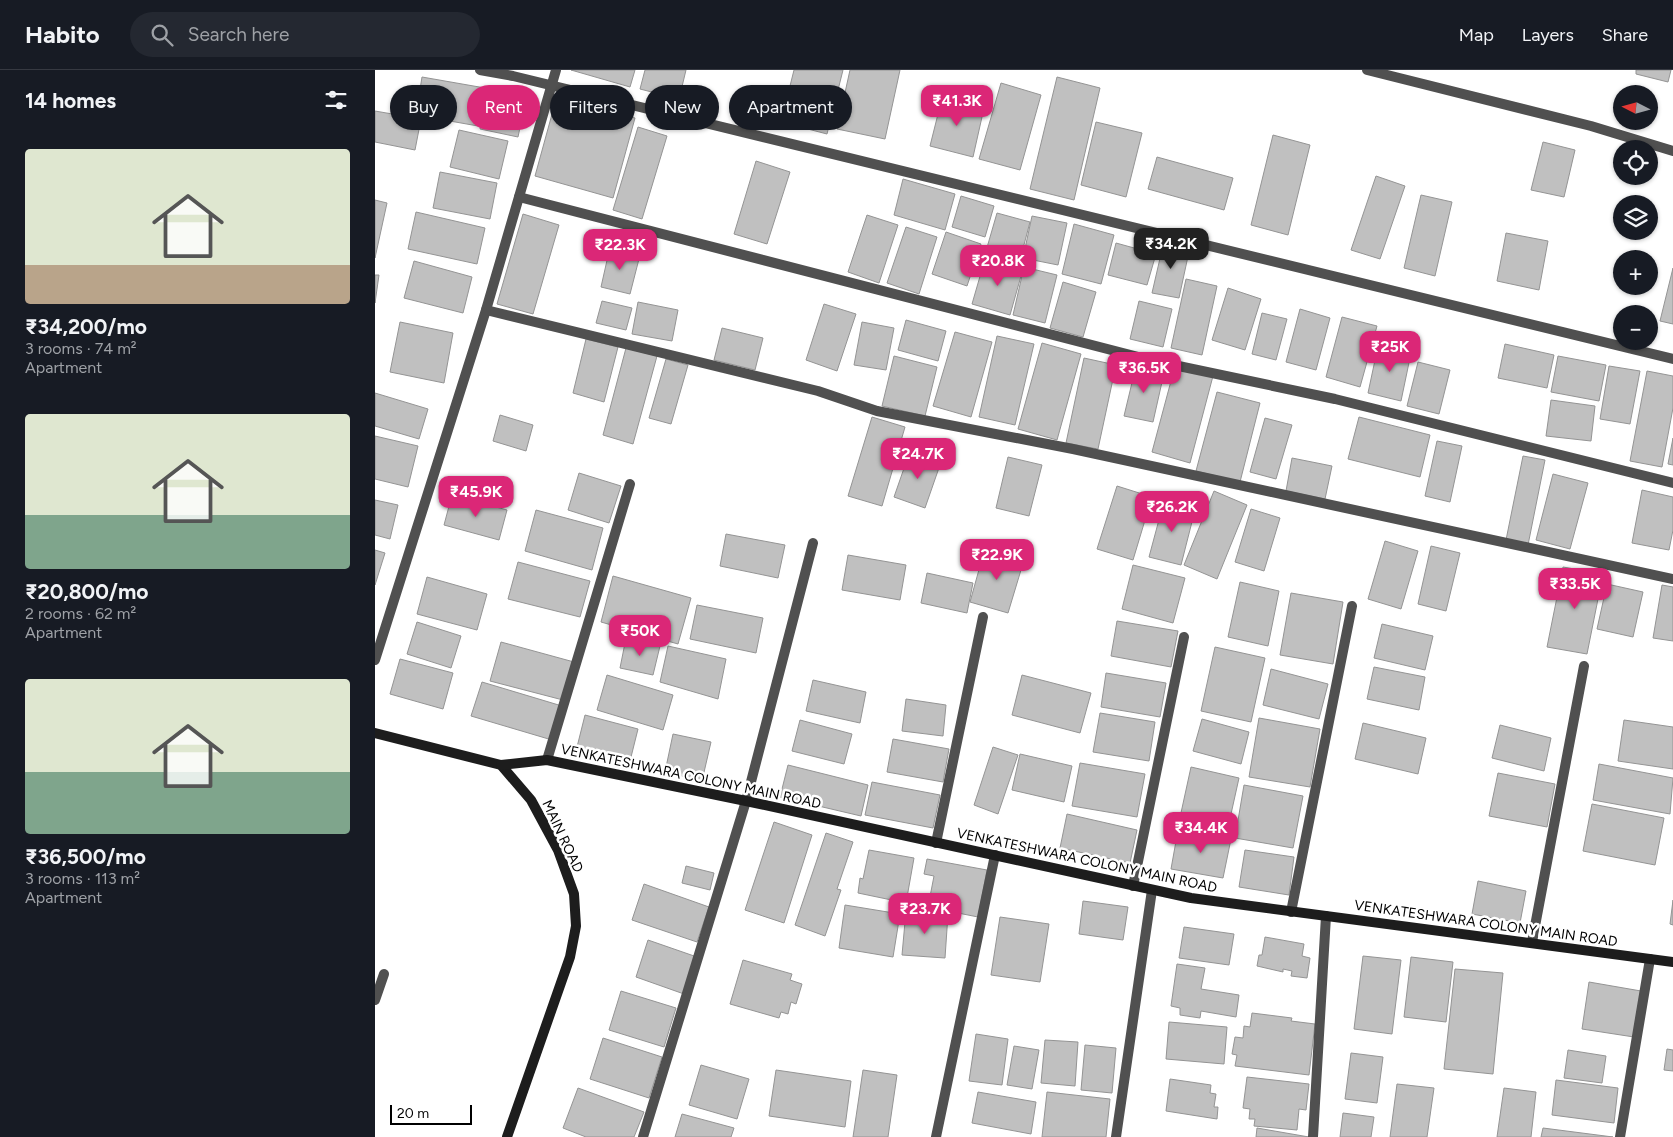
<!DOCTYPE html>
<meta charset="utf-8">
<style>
:root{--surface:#171b24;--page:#242831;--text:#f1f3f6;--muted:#9ea1a6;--line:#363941;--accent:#db2777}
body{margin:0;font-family:Figtree,sans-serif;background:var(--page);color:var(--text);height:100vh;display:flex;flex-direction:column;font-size:19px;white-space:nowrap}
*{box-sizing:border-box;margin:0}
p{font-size:16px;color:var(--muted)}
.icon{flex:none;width:28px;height:28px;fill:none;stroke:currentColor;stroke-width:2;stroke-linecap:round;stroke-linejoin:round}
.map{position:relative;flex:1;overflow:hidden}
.details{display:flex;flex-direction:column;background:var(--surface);width:375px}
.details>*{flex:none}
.guide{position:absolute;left:15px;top:15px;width:475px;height:45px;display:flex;gap:10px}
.needle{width:32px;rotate:276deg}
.fabs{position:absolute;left:1238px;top:15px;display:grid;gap:10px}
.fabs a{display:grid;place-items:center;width:45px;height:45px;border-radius:50%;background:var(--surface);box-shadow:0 1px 4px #0004;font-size:25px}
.scale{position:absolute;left:15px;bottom:12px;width:82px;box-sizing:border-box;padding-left:5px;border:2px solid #000;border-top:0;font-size:14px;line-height:18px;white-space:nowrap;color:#000;-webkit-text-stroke:4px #fff;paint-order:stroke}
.price{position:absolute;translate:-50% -42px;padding:0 11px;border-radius:10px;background:var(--accent);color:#fff;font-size:16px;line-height:32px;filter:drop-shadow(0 1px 2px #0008)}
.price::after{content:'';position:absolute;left:50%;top:30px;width:15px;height:11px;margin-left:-8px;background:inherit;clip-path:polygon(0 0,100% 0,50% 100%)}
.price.active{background:#222;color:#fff}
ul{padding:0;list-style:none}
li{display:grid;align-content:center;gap:10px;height:265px;padding:0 25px}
li span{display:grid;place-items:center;height:155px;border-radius:5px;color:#555}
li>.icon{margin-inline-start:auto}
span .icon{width:90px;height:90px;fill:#fffc;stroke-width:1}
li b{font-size:21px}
h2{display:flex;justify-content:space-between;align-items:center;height:60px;padding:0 25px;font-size:21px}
.pill{padding:0 18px;border-radius:22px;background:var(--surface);box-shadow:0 1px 4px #0004;font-size:18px;line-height:45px}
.pill.active{background:var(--accent);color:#fff}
header{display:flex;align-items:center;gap:30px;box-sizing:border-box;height:70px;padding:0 25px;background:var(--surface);border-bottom:1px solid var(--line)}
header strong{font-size:24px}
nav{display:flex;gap:28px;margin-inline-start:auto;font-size:18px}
.search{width:350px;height:45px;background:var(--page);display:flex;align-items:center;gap:12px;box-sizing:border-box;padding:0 18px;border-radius:28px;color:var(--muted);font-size:19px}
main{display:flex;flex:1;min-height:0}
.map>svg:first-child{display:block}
.building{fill:#c0c0c0;stroke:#949494}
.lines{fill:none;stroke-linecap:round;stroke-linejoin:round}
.lane{stroke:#505050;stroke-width:10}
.street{stroke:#505050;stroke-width:10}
.secondary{stroke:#1d1d1d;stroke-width:10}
.labels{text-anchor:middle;stroke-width:5;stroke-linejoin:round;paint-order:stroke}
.street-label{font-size:14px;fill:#000;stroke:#fff}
</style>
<header>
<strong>Habito</strong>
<div class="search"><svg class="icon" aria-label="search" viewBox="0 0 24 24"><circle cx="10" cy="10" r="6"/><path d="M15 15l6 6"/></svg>Search here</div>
<nav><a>Map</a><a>Layers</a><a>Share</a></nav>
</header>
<main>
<section class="details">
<h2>14 homes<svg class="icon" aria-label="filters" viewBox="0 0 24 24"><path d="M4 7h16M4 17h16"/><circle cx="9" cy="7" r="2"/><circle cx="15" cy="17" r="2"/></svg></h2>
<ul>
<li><span style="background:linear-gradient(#dfe7d0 75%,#b9a48a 0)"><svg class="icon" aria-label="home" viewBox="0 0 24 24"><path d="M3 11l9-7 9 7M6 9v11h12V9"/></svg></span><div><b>₹34,200/mo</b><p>3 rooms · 74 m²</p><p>Apartment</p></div></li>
<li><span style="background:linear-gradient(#dfe7d0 65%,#7fa58c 0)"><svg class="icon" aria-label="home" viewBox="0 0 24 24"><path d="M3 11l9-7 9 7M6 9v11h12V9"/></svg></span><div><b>₹20,800/mo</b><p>2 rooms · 62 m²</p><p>Apartment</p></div></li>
<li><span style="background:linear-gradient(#dfe7d0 60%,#7fa58c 0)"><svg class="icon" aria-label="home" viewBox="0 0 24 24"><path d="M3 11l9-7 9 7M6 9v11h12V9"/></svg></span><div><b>₹36,500/mo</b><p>3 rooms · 113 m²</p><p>Apartment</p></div></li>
</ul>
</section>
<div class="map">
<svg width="1298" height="1067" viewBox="0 0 1298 1067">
<rect width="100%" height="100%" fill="#fff"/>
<g class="building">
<path d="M196,0h64l-5,17z"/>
<path d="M270,0h41l-7,29 -39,-10z"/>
<path d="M419,0h49l-16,64 -46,-12z"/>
<path d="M475,0h50l-15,69 -48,-10z"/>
<path d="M1261,0h35l-3,12 -32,-8z"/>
<path d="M47,7l63,11 -7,38 -62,-11z"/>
<path d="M682,7l43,11 -26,112 -44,-11z"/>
<path d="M626,13l40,12 -21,75 -41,-11z"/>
<path d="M113,21l38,8 -8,38 -38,-8z"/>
<path d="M182,26l78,22 -22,80 -78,-22z"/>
<path d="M567,28l42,10 -11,49 -43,-11z"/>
<path d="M0,41l46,8 -6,31 -40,-8z"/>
<path d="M721,52l46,11 -16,64 -45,-12z"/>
<path d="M263,57l29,9 -25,83 -29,-9z"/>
<path d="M84,60l49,11 -9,38 -49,-12z"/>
<path d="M898,65l37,10 -22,90 -37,-10z"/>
<path d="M1168,72l32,8 -11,47 -33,-7z"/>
<path d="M782,87l76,21 -9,32 -76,-21z"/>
<path d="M381,91l34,11 -23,72 -33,-10z"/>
<path d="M65,102l57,11 -7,36 -57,-11z"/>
<path d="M1001,106l29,10 -25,73 -29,-9z"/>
<path d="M528,109l52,15 -10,36 -51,-15z"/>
<path d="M1046,125l31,7 -17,74 -31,-8z"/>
<path d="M586,126l33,10 -9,31 -33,-10z"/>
<path d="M0,130l12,3 -12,55z"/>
<path d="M41,142l69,16 -8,36 -69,-15z"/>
<path d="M622,143l33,9 -10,38 -34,-9z"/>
<path d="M148,144l36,11 -26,89 -36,-10z"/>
<path d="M492,145l31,10 -19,58 -31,-11z"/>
<path d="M657,146l35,7 -9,42 -35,-7z"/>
<path d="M699,154l40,11 -13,49 -39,-10z"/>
<path d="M531,157l31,10 -18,57 -32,-11z"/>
<path d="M571,162l35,12 -14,42 -35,-12z"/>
<path d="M1131,163l42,8 -9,49 -42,-9z"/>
<path d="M789,171l26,6 -11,51 -27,-5z"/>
<path d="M741,173l40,11 -9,31 -39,-10z"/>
<path d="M235,177l30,8 -10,39 -29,-7z"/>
<path d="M610,189l38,10 -13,46 -38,-11z"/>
<path d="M39,191l58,16 -9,36 -59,-15z"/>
<path d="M649,197l33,8 -12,48 -32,-8z"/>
<path d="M1298,198v56l-13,-3z"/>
<path d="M0,205h4l-4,28z"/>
<path d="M811,209l31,7 -15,69 -31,-7z"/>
<path d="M688,212l33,10 -13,45 -33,-9z"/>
<path d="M853,218l33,11 -16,51 -33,-10z"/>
<path d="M227,231l30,7 -6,22 -30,-7z"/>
<path d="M764,231l33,8 -9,38 -33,-8z"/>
<path d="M263,232l40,8 -6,31 -40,-7z"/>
<path d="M449,234l32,10 -19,57 -31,-11z"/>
<path d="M925,239l30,9 -14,52 -30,-8z"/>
<path d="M887,243l25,6 -11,41 -24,-6z"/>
<path d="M967,247l35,9 -17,61 -34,-10z"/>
<path d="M531,250l40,11 -8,30 -40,-11z"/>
<path d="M25,252l53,11 -9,50 -54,-11z"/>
<path d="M487,252l32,6 -8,42 -32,-5z"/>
<path d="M347,258l41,10 -8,32 -41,-10z"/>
<path d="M580,262l37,10 -21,75 -38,-11z"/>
<path d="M622,266l37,8 -19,81 -36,-8z"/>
<path d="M211,269l32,8 -14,55 -31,-9z"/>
<path d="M667,273l39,11 -24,86 -39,-11z"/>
<path d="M1130,274l49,11 -7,33 -49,-10z"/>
<path d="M1003,276l33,7 -10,48 -33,-8z"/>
<path d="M251,278l31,8 -24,88 -30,-9z"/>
<path d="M519,286l43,11 -12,49 -43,-10z"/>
<path d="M1183,286l48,9 -7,36 -48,-9z"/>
<path d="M709,288l32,7 -18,84 -32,-6z"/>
<path d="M291,289l22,6 -17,59 -22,-6z"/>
<path d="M1043,292l32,8 -11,44 -32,-8z"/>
<path d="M761,296l28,7 -11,49 -29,-6z"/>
<path d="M800,296l38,10 -23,87 -38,-11z"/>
<path d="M1234,296l31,5 -10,53 -30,-5z"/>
<path d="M1272,301l26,5v32l-11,59 -32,-6z"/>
<path d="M842,322l43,11 -20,79 -44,-11z"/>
<path d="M0,323l53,16 -9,30 -44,-13z"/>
<path d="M1176,330l44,6 -4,35 -45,-5z"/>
<path d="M125,345l33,10 -7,26 -33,-10z"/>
<path d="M497,347l33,10 -23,79 -34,-10z"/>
<path d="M984,347l71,18 -10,42 -72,-18z"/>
<path d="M890,348l27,7 -16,54 -26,-7z"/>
<path d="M0,366l43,10 -10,41 -33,-8z"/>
<path d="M1298,368v27l-5,-1z"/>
<path d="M1062,371l25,5 -12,56 -25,-6z"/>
<path d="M535,381l31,11 -16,46 -31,-11z"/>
<path d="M1148,386l22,4 -17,85 -22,-5z"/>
<path d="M633,387l34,8 -13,51 -33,-8z"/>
<path d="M917,388l40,8 -7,33 -39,-8z"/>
<path d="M204,403l42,13 -12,37 -41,-13z"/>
<path d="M1178,404l35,9 -18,66 -34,-9z"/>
<path d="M742,416l35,11 -19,63 -36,-11z"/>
<path d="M1267,420l31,7v33l-4,20 -37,-7z"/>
<path d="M839,421l33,14 -30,74 -33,-14z"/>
<path d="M77,425l55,15 -8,30 -55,-15z"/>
<path d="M0,430l23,5 -8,34 -15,-4z"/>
<path d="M789,431l31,9 -14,55 -32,-8z"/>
<path d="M876,439l29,9 -16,53 -29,-9z"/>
<path d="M161,440l67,18 -11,42 -67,-19z"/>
<path d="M351,464l59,11 -7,33 -58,-12z"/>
<path d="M1010,471l33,10 -17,58 -33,-10z"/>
<path d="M1056,476l29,7 -14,58 -28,-7z"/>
<path d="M610,478l39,12 -16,53 -38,-11z"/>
<path d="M0,480l10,3 -10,32z"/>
<path d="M473,485l58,10 -6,35 -58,-10z"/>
<path d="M143,492l72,19 -10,36 -72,-18z"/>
<path d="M758,495l52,13 -12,45 -51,-14z"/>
<path d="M1188,497l40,7 -16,80 -40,-7z"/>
<path d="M552,503l46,10 -6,30 -46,-10z"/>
<path d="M238,506l78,22 -13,46 -77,-22z"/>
<path d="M52,507l60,17 -10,36 -60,-16z"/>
<path d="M865,512l39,9 -11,55 -40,-9z"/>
<path d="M1232,514l36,8 -10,45 -36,-8z"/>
<path d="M1287,515l11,2v54l-20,-3z"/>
<path d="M916,523l52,9 -10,62 -53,-9z"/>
<path d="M322,535l66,13 -7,35 -66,-14z"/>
<path d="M742,551l61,10 -7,36 -60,-11z"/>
<path d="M42,552l44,14 -10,32 -44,-14z"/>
<path d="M1007,554l51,12 -8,34 -51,-12z"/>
<path d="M251,568l34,8 -7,29 -33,-7z"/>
<path d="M126,572l73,20 -11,38 -73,-19z"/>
<path d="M293,576l58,13 -8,40 -58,-17z"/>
<path d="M840,577l50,11 -14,64 -50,-11z"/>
<path d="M25,589l53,14 -10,36 -53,-15z"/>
<path d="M999,597l51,10 -6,33 -52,-11z"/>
<path d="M896,599l57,15 -9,35 -56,-14z"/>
<path d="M731,603l60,10 -6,34 -59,-10z"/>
<path d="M232,605l66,20 -10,35 -66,-20z"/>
<path d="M647,605l69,18 -11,40 -68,-18z"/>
<path d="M438,610l53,12 -6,31 -54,-12z"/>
<path d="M107,612l80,24 -10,34 -81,-24z"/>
<path d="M531,629l40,6 -3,31 -41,-5z"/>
<path d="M725,643l55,9 -6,39 -56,-9z"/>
<path d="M210,645l53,14 -8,32 -53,-14z"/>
<path d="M884,648l61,11 -10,58 -61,-10z"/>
<path d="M827,649l47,13 -8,32 -48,-13z"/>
<path d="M425,650l52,14 -8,30 -52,-13z"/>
<path d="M1249,650l49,7v42l-55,-8z"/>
<path d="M988,653l63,15 -8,36 -63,-15z"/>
<path d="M1125,655l51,13 -7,33 -52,-13z"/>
<path d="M298,664l38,8 -9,39 -37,-9z"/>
<path d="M518,669l56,10 -6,33 -56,-10z"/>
<path d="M618,677l25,8 -20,59 -24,-9z"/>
<path d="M645,684l52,12 -8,36 -52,-12z"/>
<path d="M705,693l65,11 -8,43 -65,-11z"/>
<path d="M1224,694l74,14 -3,36 -77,-14z"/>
<path d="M413,695l80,20 -7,31 -81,-19z"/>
<path d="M816,697l48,11 -12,54 -48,-10z"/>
<path d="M1123,703l57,11 -8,43 -58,-11z"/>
<path d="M497,712l68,13 -7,33 -68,-13z"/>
<path d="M869,715l59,11 -10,52 -58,-10z"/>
<path d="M1217,734l72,14 -9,47 -72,-14z"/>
<path d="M692,744l70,16 -7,33 -70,-15z"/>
<path d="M399,752l38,13 -28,88 -39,-13z"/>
<path d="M803,760l53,9 -8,39 -52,-9z"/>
<path d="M451,763l27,9 -16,47 4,1 -16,46 -30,-11z"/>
<path d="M494,780l45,8 -8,45 -48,-10 2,-15 3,1z"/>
<path d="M870,780l49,7 -5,38 -50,-8z"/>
<path d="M552,789l60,11 -9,47 -50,-10 6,-31 -10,-2z"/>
<path d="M311,796l28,7 -4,17 -28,-7z"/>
<path d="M1103,811l48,10 -6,32 -48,-9z"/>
<path d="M269,814l65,23 -12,35 -65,-22z"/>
<path d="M1298,830v25l-3,-1z"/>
<path d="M708,831l45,6 -5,33 -44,-6z"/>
<path d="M470,835l55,9 -7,43 -54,-9z"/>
<path d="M531,841l42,3 -3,44 -43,-3z"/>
<path d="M625,847l49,7 -9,58 -49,-7z"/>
<path d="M809,857l50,7 -5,31 -50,-7z"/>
<path d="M890,867l39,7 -2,12 8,2 -3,20 -16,-2 1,-5 -9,-2v3l-26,-6 2,-11h3z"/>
<path d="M273,870l49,17 -13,37 -48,-17z"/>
<path d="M988,886l38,4 -9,74 -38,-5z"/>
<path d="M1036,887l42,5 -7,60 -42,-5z"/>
<path d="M368,890l49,14 -2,6 12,4 -6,20 -5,-2 -3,12 -7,-2 -2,6 -49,-14z"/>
<path d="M802,894l28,4 -4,21 38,6 -3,22 -35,-6 -1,7 -20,-3v-7l-9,-2z"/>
<path d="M1080,899l48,4 -10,101 -49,-5z"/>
<path d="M1214,912l52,9 -7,46 -52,-8z"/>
<path d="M246,921l55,17 -12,39 -55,-17z"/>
<path d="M877,943l40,5 -1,3 24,3 -6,51 -74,-9 2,-11 -5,-1 3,-17 8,1 1,-12 6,1z"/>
<path d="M794,952l58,5 -3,37 -58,-5z"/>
<path d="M601,964l32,5 -6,46 -33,-4z"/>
<path d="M228,968l59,19 -13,41 -59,-19z"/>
<path d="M670,970l33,2 -3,44 -34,-3z"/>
<path d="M710,975l31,3 -4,45 -31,-3z"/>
<path d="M639,976l25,4 -7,39 -25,-4z"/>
<path d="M1292,979l6,1v21l-9,-1z"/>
<path d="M1193,980l38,6 -4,27 -38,-5z"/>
<path d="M976,983l32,4 -6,46 -32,-4z"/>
<path d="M326,995l48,14 -12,40 -48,-14z"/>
<path d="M401,1000l75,11 -6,46 -76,-11z"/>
<path d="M488,1000l34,5 -9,62h-35z"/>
<path d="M872,1007l62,7 -3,26 -7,-1 -2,21 -43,-4 1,-7h-6l1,-10 -7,-1z"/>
<path d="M795,1009l41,6 -1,8 6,1 -2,13h4l-1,12 -51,-8z"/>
<path d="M1181,1010l62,8 -4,35 -62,-8z"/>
<path d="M1022,1014l37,4 -7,49h-37z"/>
<path d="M203,1018l66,24 -10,25h-48l-23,-9z"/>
<path d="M1129,1018l32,4 -5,45h-34z"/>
<path d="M603,1022l58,10 -5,32 -59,-11z"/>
<path d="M672,1022l63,7 -4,38h-64z"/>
<path d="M968,1043l31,4 -3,20h-31z"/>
<path d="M307,1044l52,14 -3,9h-56z"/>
<path d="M882,1058l52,9h-53z"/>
<path d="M1168,1058l70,9h-72z"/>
</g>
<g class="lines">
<path class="lane" d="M0,930l9,-26"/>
<g class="street">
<path d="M105,0l33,6 1160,283"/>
<path d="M992,0l224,56 82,25"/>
<path d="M144,127l631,163 185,39 338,84"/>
<path d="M111,240l332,81 59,20 196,38 600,130"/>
<path d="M0,590l111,-350 70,-240"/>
<path d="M172,690l83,-276"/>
<path d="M561,773l47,-226"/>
<path d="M758,816l51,-249"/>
<path d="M916,842l61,-306"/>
<path d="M1157,872l52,-276"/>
<path d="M268,1067l103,-336 67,-258"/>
<path d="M561,1067l59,-282"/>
<path d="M741,1067l36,-247"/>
<path d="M938,1067l13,-221"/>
<path d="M1245,1067l30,-178"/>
</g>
<g class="secondary">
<path d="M0,663l126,32 30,35 27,50 16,44 2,32 -6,31 -63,180"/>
<path d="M126,695l46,-5 199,41 445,97 482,64"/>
</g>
</g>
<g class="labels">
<g class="street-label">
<text transform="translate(316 706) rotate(12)" y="5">VENKATESHWARA COLONY MAIN ROAD</text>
<text transform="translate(188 766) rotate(65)" y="5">MAIN ROAD</text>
<text transform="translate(712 790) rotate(12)" y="5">VENKATESHWARA COLONY MAIN ROAD</text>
<text transform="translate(1111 853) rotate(8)" y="5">VENKATESHWARA COLONY MAIN ROAD</text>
</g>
</g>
</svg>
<div class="fabs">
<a><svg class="needle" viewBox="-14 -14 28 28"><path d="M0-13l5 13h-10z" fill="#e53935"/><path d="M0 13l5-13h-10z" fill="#9ea1a6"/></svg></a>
<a><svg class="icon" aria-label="locate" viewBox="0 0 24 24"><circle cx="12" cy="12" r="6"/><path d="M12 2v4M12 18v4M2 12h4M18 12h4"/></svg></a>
<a><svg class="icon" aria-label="layers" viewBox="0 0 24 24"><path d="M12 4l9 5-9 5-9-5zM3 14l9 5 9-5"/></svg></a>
<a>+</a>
<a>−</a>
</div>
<div class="scale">20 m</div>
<b class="price" style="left:582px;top:57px">₹41.3K</b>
<b class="price active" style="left:796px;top:200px">₹34.2K</b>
<b class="price" style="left:245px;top:201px">₹22.3K</b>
<b class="price" style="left:623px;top:217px">₹20.8K</b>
<b class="price" style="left:1015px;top:303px">₹25K</b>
<b class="price" style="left:769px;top:324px">₹36.5K</b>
<b class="price" style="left:543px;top:410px">₹24.7K</b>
<b class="price" style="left:101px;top:448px">₹45.9K</b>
<b class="price" style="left:797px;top:463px">₹26.2K</b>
<b class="price" style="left:622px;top:511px">₹22.9K</b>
<b class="price" style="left:1200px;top:540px">₹33.5K</b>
<b class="price" style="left:265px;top:587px">₹50K</b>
<b class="price" style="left:826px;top:784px">₹34.4K</b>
<b class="price" style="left:550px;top:865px">₹23.7K</b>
<div class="guide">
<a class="pill">Buy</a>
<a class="pill active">Rent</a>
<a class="pill">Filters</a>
<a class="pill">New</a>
<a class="pill">Apartment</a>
</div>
</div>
</main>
